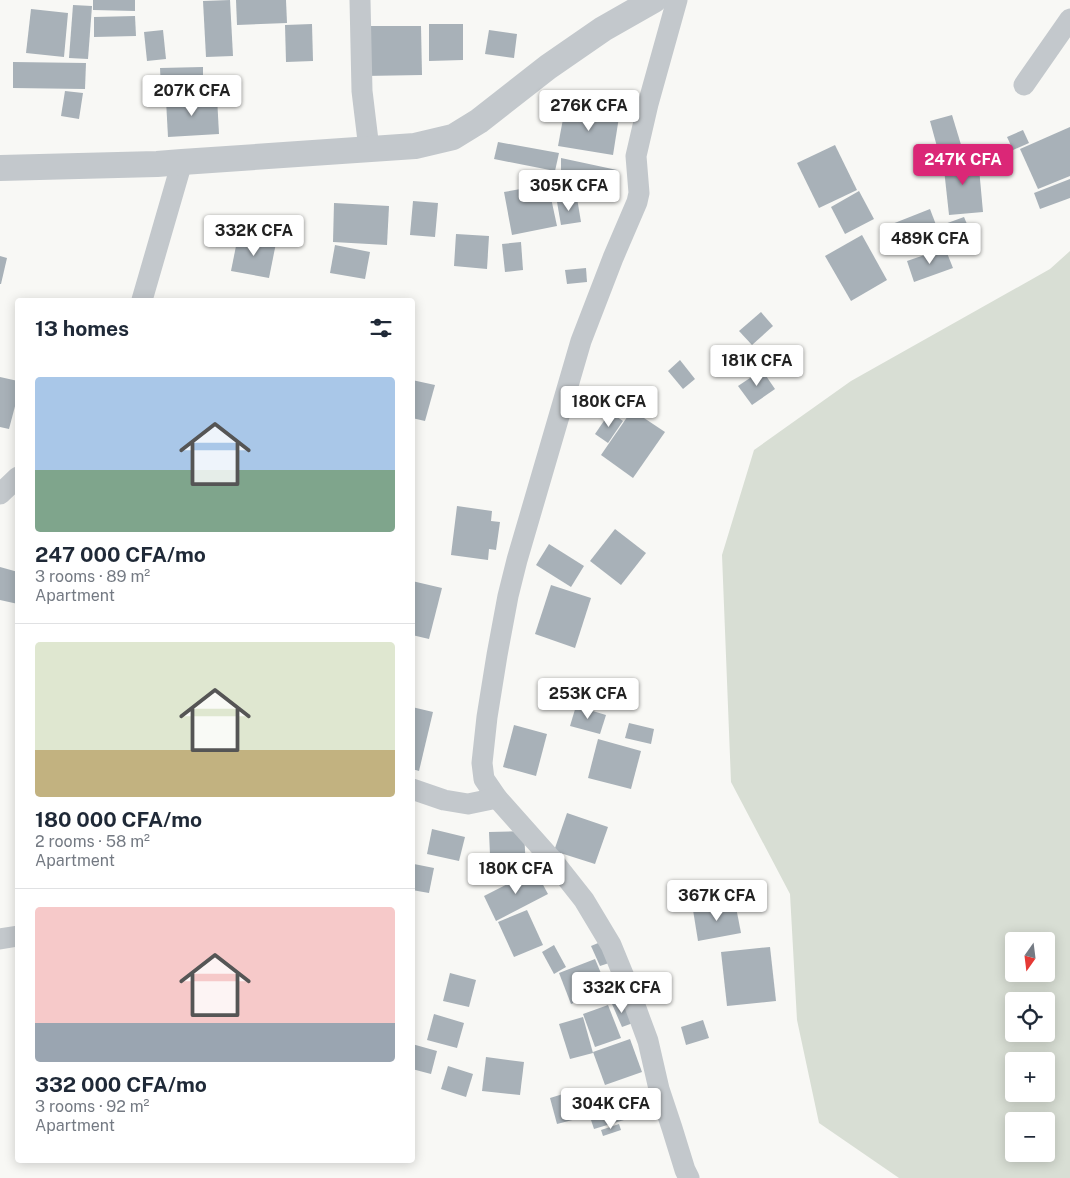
<!DOCTYPE html>
<meta charset="utf-8">
<style>
:root{--surface:#fff;--page:#f6f6f7;--text:#1f2937;--muted:#747a83;--line:#e0e1e3;--accent:#db2777}
body{margin:0;font-family:"Public Sans",sans-serif;background:var(--page);color:var(--text);height:100vh;display:flex;flex-direction:column;font-size:19px;white-space:nowrap}
*{box-sizing:border-box;margin:0}
p{font-size:16px;color:var(--muted)}
.icon{flex:none;width:28px;height:28px;fill:none;stroke:currentColor;stroke-width:2;stroke-linecap:round;stroke-linejoin:round}
.map{position:relative;flex:1;overflow:hidden}
.details{position:absolute;left:15px;top:298px;width:400px;height:865px;display:flex;flex-direction:column;background:var(--surface);border-radius:5px;box-shadow:0 2px 12px #0003}
.details>*{flex:none}
.needle{width:32px;rotate:194deg}
.tools{position:absolute;left:1005px;top:932px;display:grid;gap:10px}
.tools a{display:grid;place-items:center;width:50px;height:50px;border-radius:5px;background:var(--surface);box-shadow:0 2px 12px #0003;font-size:25px}
.price{position:absolute;translate:-50% -42px;padding:0 11px;border-radius:5px;background:#fff;color:#222;font-size:16px;line-height:32px;filter:drop-shadow(0 1px 2px #0008)}
.price::after{content:'';position:absolute;left:50%;top:30px;width:15px;height:11px;margin-left:-8px;background:inherit;clip-path:polygon(0 0,100% 0,50% 100%)}
.price.current{background:var(--accent);color:#fff}
ul{padding:0;list-style:none}
li{display:grid;align-content:center;gap:10px;height:265px;padding:0 20px}
li+li{border-top:1px solid var(--line)}
li span{display:grid;place-items:center;height:155px;border-radius:5px;color:#555}
li>.icon{margin-inline-start:auto}
span .icon{width:90px;height:90px;fill:#fffc;stroke-width:1}
li b{font-size:21px}
h2{display:flex;justify-content:space-between;align-items:center;height:60px;padding:0 20px;font-size:21px}
.map>svg:first-child{display:block}
.green{fill:#d8ded4;fill-rule:evenodd}
.building{fill:#a8b1b8}
.lines{fill:none;stroke-linecap:round;stroke-linejoin:round}
.minor{stroke:#c3c8cc;stroke-width:21}
.tertiary{stroke:#c3c8cc;stroke-width:26}
</style>
<div class="map">
<svg width="1070" height="1178" viewBox="0 0 1070 1178">
<rect width="100%" height="100%" fill="#f8f8f5"/>
<path class="green" d="M1070,251v927h-171l-80,-55 -22,-103 -7,-126 -59,-112 -9,-227 32,-105 97,-69 199,-112zM1014,941h32v33h-32zM1014,1001h32v33h-32zM1014,1061h32v33h-32zM1014,1121h32v33h-32z"/>
<g class="building">
<path d="M93,0h42v11l-42,-1z"/>
<path d="M230,0l3,56 -27,1 -3,-56z"/>
<path d="M236,0h50l1,23 -50,2z"/>
<path d="M73,5l19,1 -4,53 -19,-1z"/>
<path d="M31,9l37,4 -4,44 -38,-4z"/>
<path d="M135,16l1,20 -42,1v-20z"/>
<path d="M312,24l1,37 -27,1 -1,-37z"/>
<path d="M429,24h34v36l-34,1z"/>
<path d="M364,26h57l1,49 -58,1z"/>
<path d="M163,30l3,29 -19,2 -3,-29z"/>
<path d="M489,30l28,4 -3,24 -29,-4z"/>
<path d="M13,62l73,1 -1,26 -72,-1z"/>
<path d="M203,67v20l-42,1 -1,-20z"/>
<path d="M65,91l18,2 -4,26 -18,-3z"/>
<path d="M217,97l2,37 -51,3 -2,-37z"/>
<path d="M565,108l54,9 -6,38 -55,-9z"/>
<path d="M952,115l10,33 -23,6 -9,-33z"/>
<path d="M1070,127v49l-32,13 -18,-40z"/>
<path d="M1023,130l6,13 -16,7 -6,-13z"/>
<path d="M498,142l61,11 -4,18 -61,-12z"/>
<path d="M835,145l22,45 -38,18 -22,-45z"/>
<path d="M978,157l5,55 -34,3 -6,-55z"/>
<path d="M561,158l56,12 -5,25 -51,-23z"/>
<path d="M1070,179v19l-30,11 -6,-16z"/>
<path d="M548,184l9,42 -45,9 -8,-43z"/>
<path d="M859,191l15,28 -29,15 -14,-27z"/>
<path d="M577,198l4,24 -20,3 -4,-23z"/>
<path d="M413,201l25,2 -3,34 -25,-2z"/>
<path d="M334,203l55,3 -2,39 -54,-3z"/>
<path d="M930,209l11,29 -43,16 -11,-28z"/>
<path d="M964,217l11,26 -23,8 -10,-26z"/>
<path d="M456,234l33,2 -2,33 -33,-3z"/>
<path d="M862,235l25,45 -36,21 -26,-45z"/>
<path d="M238,236l38,7 -7,35 -38,-7z"/>
<path d="M521,242l2,28 -18,2 -3,-28z"/>
<path d="M335,245l35,7 -5,27 -35,-6z"/>
<path d="M945,248l8,20 -39,14 -7,-21z"/>
<path d="M0,256l7,2 -6,26h-1z"/>
<path d="M586,268l1,14 -20,2 -2,-14z"/>
<path d="M761,312l12,14 -21,19 -13,-14z"/>
<path d="M680,360l15,19 -12,10 -15,-18z"/>
<path d="M762,370l13,19 -23,16 -14,-19z"/>
<path d="M0,377l18,4v14l-9,34 -9,-2z"/>
<path d="M412,380l23,5 -10,36 -13,-3z"/>
<path d="M632,410l33,22 -32,46 -32,-23z"/>
<path d="M610,412l13,9 -15,22 -13,-9z"/>
<path d="M457,506l35,5 -1,10 9,1 -4,28 -7,-1 -1,11 -37,-5z"/>
<path d="M615,529l31,24 -25,32 -31,-24z"/>
<path d="M549,544l35,22 -13,21 -35,-22z"/>
<path d="M0,567l18,5v32l-18,-4z"/>
<path d="M412,581l30,7 -13,51 -17,-4z"/>
<path d="M551,585l40,13 -16,50 -40,-14z"/>
<path d="M576,706l30,9 -6,19 -30,-8z"/>
<path d="M412,707l21,5 -14,59 -7,-2z"/>
<path d="M629,723l25,6 -3,15 -26,-6z"/>
<path d="M514,725l33,9 -11,42 -33,-9z"/>
<path d="M598,739l43,12 -10,38 -43,-11z"/>
<path d="M567,813l41,14 -13,37 -41,-13z"/>
<path d="M432,829l33,8 -6,24 -32,-7z"/>
<path d="M524,831l2,38 -13,1v7l-22,1 -2,-46z"/>
<path d="M414,864l20,4 -5,25 -17,-3v-17z"/>
<path d="M535,870l13,24 -52,27 -12,-25z"/>
<path d="M735,902l6,31 -43,8 -5,-31z"/>
<path d="M527,910l16,35 -29,12 -16,-35z"/>
<path d="M603,941l9,21 -12,4 -9,-20z"/>
<path d="M554,945l12,22 -12,7 -12,-22z"/>
<path d="M770,947l6,54 -49,5 -6,-54z"/>
<path d="M595,959l13,31 -37,14 -12,-31z"/>
<path d="M450,973l26,7 -7,27 -26,-6z"/>
<path d="M622,1000l11,23 -11,4 -10,-23z"/>
<path d="M608,1005l13,33 -26,9 -12,-33z"/>
<path d="M434,1014l30,9 -7,25 -30,-8z"/>
<path d="M583,1017l10,36 -23,6 -11,-35z"/>
<path d="M703,1020l6,18 -23,7 -5,-18z"/>
<path d="M630,1039l12,33 -37,13 -12,-33z"/>
<path d="M412,1044l25,7 -6,23 -19,-5z"/>
<path d="M486,1057l38,5 -4,33 -38,-4z"/>
<path d="M448,1066l25,8 -7,23 -25,-8z"/>
<path d="M576,1090l8,27 -27,7 -7,-26z"/>
<path d="M629,1102l5,15 -40,12 -5,-15z"/>
<path d="M619,1124l2,6 -18,6 -2,-6z"/>
</g>
<g class="lines">
<g class="minor">
<path d="M360,0l2,91 7,58"/>
<path d="M677,0l-29,104 -12,52 3,37 -2,9 -24,56 -32,83 -64,219 -9,36 -11,59 -10,62 -5,46 2,16 13,19 57,64 30,38 27,45 16,39 21,57 11,48 13,39 13,42 4,8"/>
<path d="M1024,85l46,-66"/>
<path d="M142,300l40,-138"/>
<path d="M0,494l18,-17"/>
<path d="M412,789l32,11 24,4 29,-6"/>
<path d="M0,939l18,-3"/>
</g>
<path class="tertiary" d="M0,168l157,-4 25,-2 233,-16 38,-9 26,-16 69,-54 55,-38 51,-29"/>
</g>
</svg>
<div class="tools">
<a><svg class="needle" viewBox="-14 -14 28 28"><path d="M0-13l5 13h-10z" fill="#e53935"/><path d="M0 13l5-13h-10z" fill="#747a83"/></svg></a>
<a><svg class="icon" aria-label="locate" viewBox="0 0 24 24"><circle cx="12" cy="12" r="6"/><path d="M12 2v4M12 18v4M2 12h4M18 12h4"/></svg></a>
<a>+</a>
<a>−</a>
</div>
<b class="price" style="left:192px;top:117px">207K CFA</b>
<b class="price" style="left:589px;top:132px">276K CFA</b>
<b class="price current" style="left:963px;top:186px">247K CFA</b>
<b class="price" style="left:569px;top:212px">305K CFA</b>
<b class="price" style="left:254px;top:257px">332K CFA</b>
<b class="price" style="left:930px;top:265px">489K CFA</b>
<b class="price" style="left:757px;top:387px">181K CFA</b>
<b class="price" style="left:609px;top:428px">180K CFA</b>
<b class="price" style="left:588px;top:720px">253K CFA</b>
<b class="price" style="left:516px;top:895px">180K CFA</b>
<b class="price" style="left:717px;top:922px">367K CFA</b>
<b class="price" style="left:622px;top:1014px">332K CFA</b>
<b class="price" style="left:611px;top:1130px">304K CFA</b>
<section class="details">
<h2>13 homes<svg class="icon" aria-label="filters" viewBox="0 0 24 24"><path d="M4 7h16M4 17h16"/><circle cx="9" cy="7" r="2"/><circle cx="15" cy="17" r="2"/></svg></h2>
<ul>
<li><span style="background:linear-gradient(#a9c7e8 60%,#7fa58c 0)"><svg class="icon" aria-label="home" viewBox="0 0 24 24"><path d="M3 11l9-7 9 7M6 9v11h12V9"/></svg></span><div><b>247 000 CFA/mo</b><p>3 rooms · 89 m²</p><p>Apartment</p></div></li>
<li><span style="background:linear-gradient(#dfe7d0 70%,#c2b280 0)"><svg class="icon" aria-label="home" viewBox="0 0 24 24"><path d="M3 11l9-7 9 7M6 9v11h12V9"/></svg></span><div><b>180 000 CFA/mo</b><p>2 rooms · 58 m²</p><p>Apartment</p></div></li>
<li><span style="background:linear-gradient(#f6c9c9 75%,#9aa5b1 0)"><svg class="icon" aria-label="home" viewBox="0 0 24 24"><path d="M3 11l9-7 9 7M6 9v11h12V9"/></svg></span><div><b>332 000 CFA/mo</b><p>3 rooms · 92 m²</p><p>Apartment</p></div></li>
</ul>
</section>
</div>
